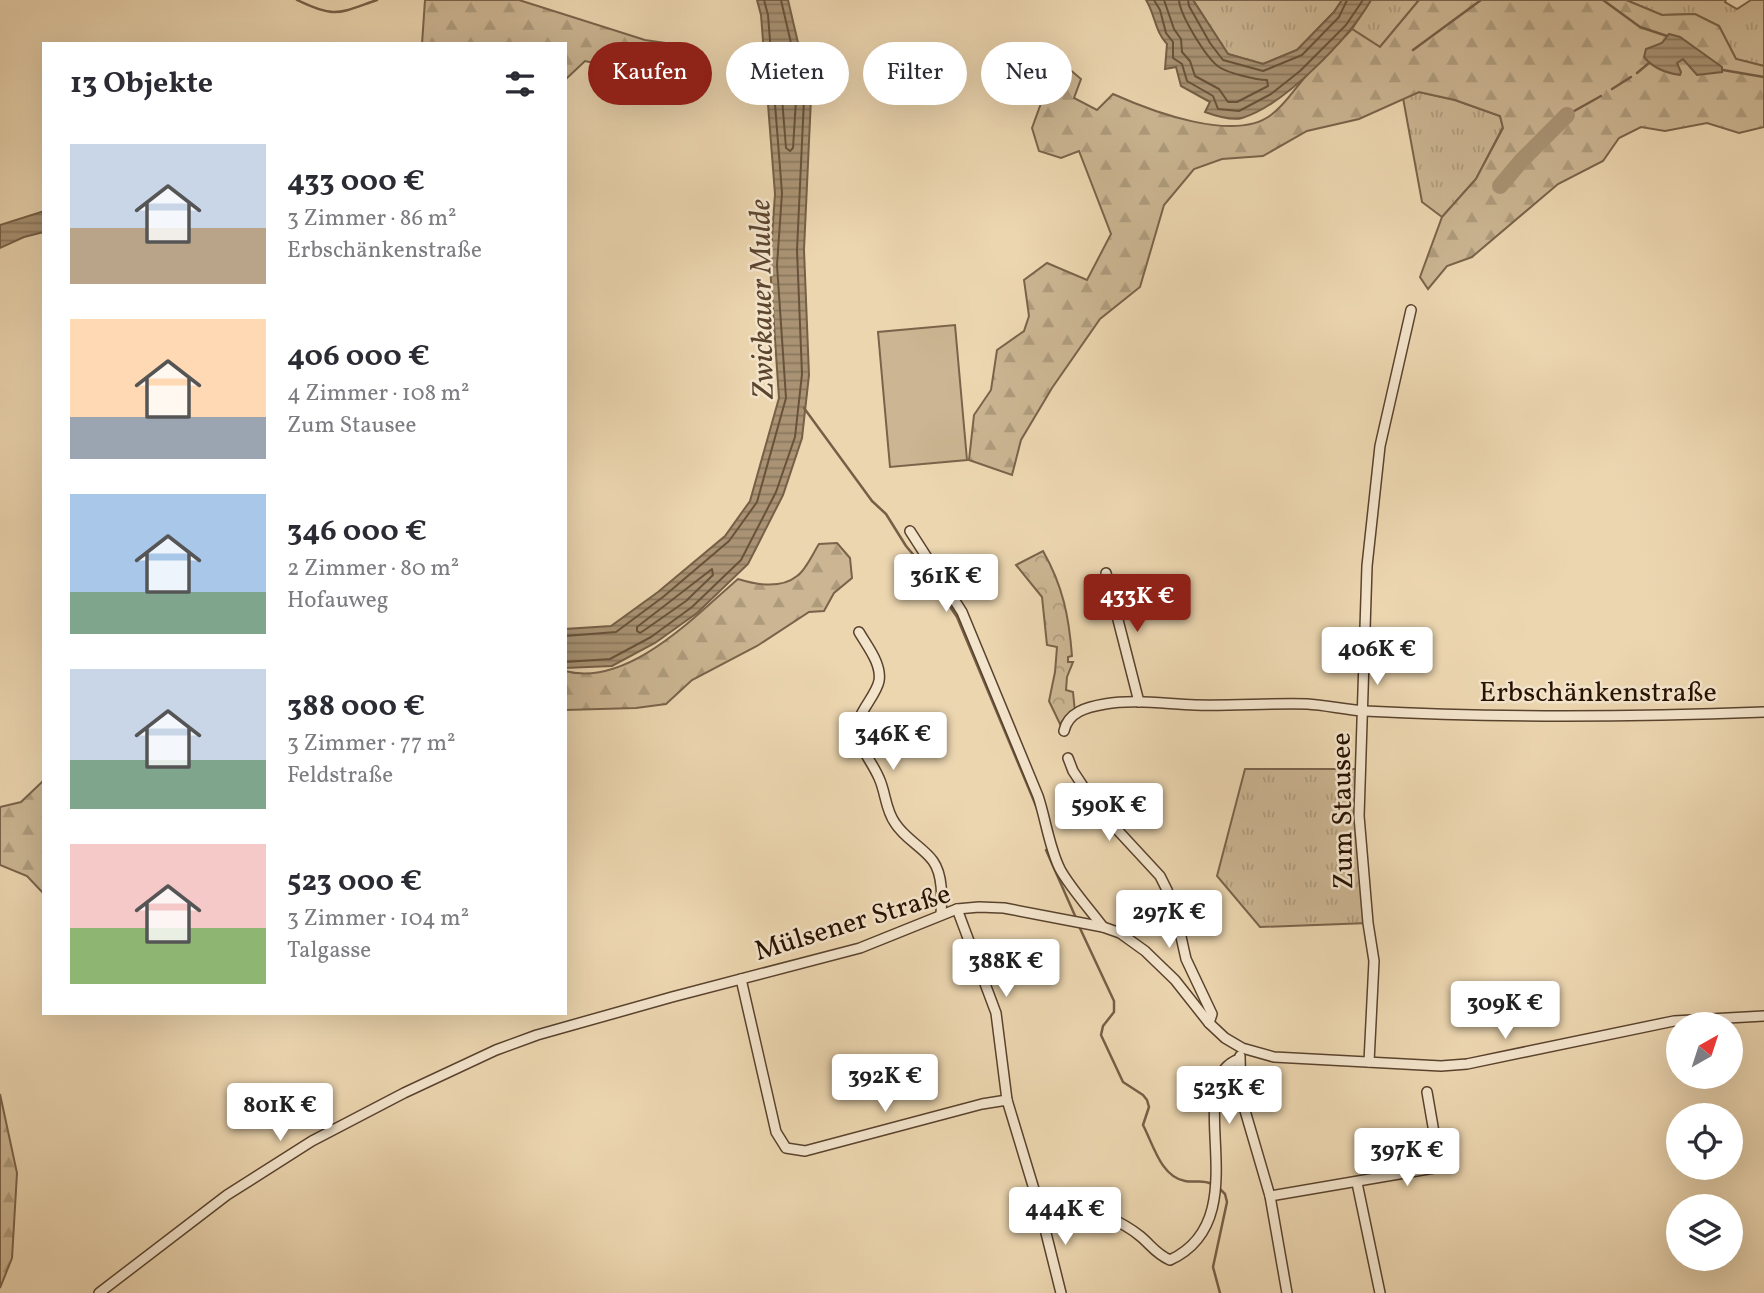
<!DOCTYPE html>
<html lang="de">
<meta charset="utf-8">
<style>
:root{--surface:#fff;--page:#f7f7f7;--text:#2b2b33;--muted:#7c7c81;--accent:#8f2418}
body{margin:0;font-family:Vollkorn,serif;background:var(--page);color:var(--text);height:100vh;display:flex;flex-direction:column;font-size:26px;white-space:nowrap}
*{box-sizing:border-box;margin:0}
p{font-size:23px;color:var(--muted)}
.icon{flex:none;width:38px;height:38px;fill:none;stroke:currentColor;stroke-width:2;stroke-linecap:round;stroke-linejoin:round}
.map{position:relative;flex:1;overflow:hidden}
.sheet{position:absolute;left:42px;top:42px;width:525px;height:973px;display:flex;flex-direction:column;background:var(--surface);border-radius:0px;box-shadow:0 7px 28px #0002}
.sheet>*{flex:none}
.top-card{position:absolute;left:588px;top:42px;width:665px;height:63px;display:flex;gap:14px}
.needle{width:46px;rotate:39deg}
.tools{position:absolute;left:1666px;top:1012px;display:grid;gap:14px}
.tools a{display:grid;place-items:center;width:77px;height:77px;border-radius:50%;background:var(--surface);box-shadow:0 7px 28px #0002;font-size:35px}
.price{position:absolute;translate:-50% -60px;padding:0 16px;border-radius:7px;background:#fff;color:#222;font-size:23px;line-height:46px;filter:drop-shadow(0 2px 4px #0008)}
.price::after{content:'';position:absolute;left:50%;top:42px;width:21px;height:16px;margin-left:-10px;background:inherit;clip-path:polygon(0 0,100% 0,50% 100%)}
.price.on{background:var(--accent);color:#fff}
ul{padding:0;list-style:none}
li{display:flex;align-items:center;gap:21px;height:175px;padding:0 28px}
li span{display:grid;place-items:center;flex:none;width:196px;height:140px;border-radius:0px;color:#555}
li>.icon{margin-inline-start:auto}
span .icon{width:84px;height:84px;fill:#fffc;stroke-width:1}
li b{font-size:30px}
h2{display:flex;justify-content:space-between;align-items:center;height:84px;padding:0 28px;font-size:30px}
.chip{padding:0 24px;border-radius:32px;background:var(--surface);box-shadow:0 7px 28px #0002;font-size:24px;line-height:63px}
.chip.on{background:var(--accent);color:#fff}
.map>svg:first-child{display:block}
.grass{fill:url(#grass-tufts);stroke:#7a634a;stroke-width:2}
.forest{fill:url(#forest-firs);stroke:#7a634a;stroke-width:2}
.park{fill:url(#park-crowns);stroke:#7a634a;stroke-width:2}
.pitch{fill:#cbb592;stroke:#7a634a;stroke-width:2}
.water{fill:url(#water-rules);stroke:#755f46;stroke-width:2}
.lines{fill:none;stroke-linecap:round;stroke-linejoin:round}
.shore{stroke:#68523a;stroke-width:2}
.stream{stroke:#755f46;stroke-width:2.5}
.river{stroke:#a99374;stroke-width:16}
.minor-casing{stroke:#59422d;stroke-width:12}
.minor{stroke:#f3e4cc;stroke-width:9}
.labels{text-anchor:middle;stroke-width:5;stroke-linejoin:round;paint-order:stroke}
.street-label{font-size:28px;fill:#281101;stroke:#f3e4cc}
.water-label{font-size:30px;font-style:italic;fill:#5c452f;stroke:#f3e4cc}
</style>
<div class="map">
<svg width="1764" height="1293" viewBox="0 0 1764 1293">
<defs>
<pattern id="grass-tufts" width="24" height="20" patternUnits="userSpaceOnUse" patternTransform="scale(1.75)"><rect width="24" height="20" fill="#cbb592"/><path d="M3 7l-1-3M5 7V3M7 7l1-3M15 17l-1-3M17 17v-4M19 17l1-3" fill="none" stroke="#ae9b7c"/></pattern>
<pattern id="forest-firs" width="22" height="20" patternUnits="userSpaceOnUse" patternTransform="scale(1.75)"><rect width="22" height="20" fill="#cbb592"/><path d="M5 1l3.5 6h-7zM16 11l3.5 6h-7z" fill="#ae9b7c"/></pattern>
<pattern id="park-crowns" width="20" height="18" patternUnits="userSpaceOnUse" patternTransform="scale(1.75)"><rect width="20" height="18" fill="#cbb592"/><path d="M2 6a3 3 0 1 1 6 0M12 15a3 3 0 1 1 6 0" fill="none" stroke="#ae9b7c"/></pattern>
<pattern id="water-rules" width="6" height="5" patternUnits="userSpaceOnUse" patternTransform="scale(1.75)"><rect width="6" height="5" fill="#a99374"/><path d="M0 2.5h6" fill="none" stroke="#8a775d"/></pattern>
</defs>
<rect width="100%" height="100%" fill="#ecd6b0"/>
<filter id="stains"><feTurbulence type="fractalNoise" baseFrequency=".00286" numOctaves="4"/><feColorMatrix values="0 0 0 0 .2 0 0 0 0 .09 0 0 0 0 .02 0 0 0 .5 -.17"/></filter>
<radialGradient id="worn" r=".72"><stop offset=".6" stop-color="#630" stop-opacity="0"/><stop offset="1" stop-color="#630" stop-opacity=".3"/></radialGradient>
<g class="grass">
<path d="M1193,0h149l-8,12 -37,38 -34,14 -35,-10z"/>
<path d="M1371,0h48l-39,47 -28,-18z"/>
<path d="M1626,0h100l-1,2 12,7 14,-9h13v66l-28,-7 -17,-33 -24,-12 -33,1z"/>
<path d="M1419,92l36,8 45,16 3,11 -27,52 -34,38 -20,-15 -19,-104z"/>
<path d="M1245,769h116l7,154 -108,4 -43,-51z"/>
</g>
<g class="forest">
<path d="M425,0h94l126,40 49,7v38l-109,-24 -20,19v-36h-143z"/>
<path d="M1419,0h207l36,15 33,-1 24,12 17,33 28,7v61l-25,6 -32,-10 -42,8 -24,-4 -22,11 -16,23 -45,23 -86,73 -25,9 -19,23 -8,-12 22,-60 34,-38 27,-51 -3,-12 -45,-16 -36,-8 -60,27 -52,12 -44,25 -41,3 -28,10 -30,36 -24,82 -40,32 -48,69 -31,52 -9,35 -43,-15 5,-45 17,-25 6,-40 27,-19 5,-15 -5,-36 23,-17 40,17 24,-46 -32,-83 -18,7 -22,-7 -7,-23 12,-33 -15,-18 12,-32 40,34 -7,19 23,12 16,-16c38,17 121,49 158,21 15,-11 23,-26 36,-40 14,-16 30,-30 45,-46l28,18z"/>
<path d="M837,543l13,15 2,20 -18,15 -10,18 -15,1 -52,34 -65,34 -26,24 -30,4 -71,2v-39c63,17 130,-55 173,-92 19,6 43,10 59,-3 9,-6 16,-23 22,-32z"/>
<path d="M44,780v114l-17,-18 -27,-11v-58l21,-5z"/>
<path d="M0,1094l17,79 -5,85 -12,30z"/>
</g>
<path class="park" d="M1043,551c20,35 26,66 29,105l-4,1v5h5l-6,15 -1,13 7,2 2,20 -9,4 -6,8 -11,-23 6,-29 2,-25 -10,-2 -5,-48 -26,-32z"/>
<path class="pitch" d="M955,325l12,135 -77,7 -12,-135z"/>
<g class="water">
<path d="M757,0h31l23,98 -7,152 5,125 -7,63 -19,57 -35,69 -51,49 -42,30 -43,23 -47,2v-39l46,-3 47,-34 67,-56 25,-35 29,-103 -9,-132 5,-72 -14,-179z"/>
<path d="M1146,0h47l35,54 35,10 34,-14 37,-38 8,-12h29c-22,38 -86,105 -129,118 -11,3 -26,-2 -37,-6l5,-10 -29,-16 -5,-19 -11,2 2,-25c-12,-12 -12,-30 -21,-44z"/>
<path d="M1669,34l11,3 42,30v5l-25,3 -14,-16 -6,4 4,9 -1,3c-15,-2 -27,-7 -36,-18l2,-8 16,-6z"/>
<path d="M44,211v21l-20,5 -24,11v-23z"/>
</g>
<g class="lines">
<g class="shore">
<path d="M1154,0l6,10 6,23 7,9v16l9,6 5,17 26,15 5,13 21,2 32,-17 29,-23 46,-46 17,-25"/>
<path d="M1164,0l10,29 7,10 1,13 8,9 5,15 24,13 9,13h9l31,-16 -1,-6c-11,0 -39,-7 -48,-13 -13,-9 -39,-52 -40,-67"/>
<path d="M1188,0l1,6 21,37 13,17 40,11 39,-16 37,-38 8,-17"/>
<path d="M783,57l3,3 10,40 -3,48 -3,3 -4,-3 -7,-87z"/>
<path d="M712,569l1,6 -27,26 -40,28 -6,4 -3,-2v-4z"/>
<path d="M565,636l51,-4 47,-35 66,-56 28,-39 29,-104 -9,-133 5,-72 -14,-178 -4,-15"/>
<path d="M565,662l45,-3 41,-22 41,-30 49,-47 35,-68 19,-55 7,-63 -5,-124 7,-151 -23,-99"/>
</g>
<g class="stream">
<path d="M297,0c39,19 42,13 80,0"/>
<path d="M1603,0l37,27 27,9"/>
<path d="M1413,50l68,-50"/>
<path d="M1723,70l41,7"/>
<path d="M1637,73l12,-10"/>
<path d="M1612,89l19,-12"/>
<path d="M1567,115l34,-19"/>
<path d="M804,408l68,93 14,13 20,32 16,19 35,52 82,196"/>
<path d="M1046,850l30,68"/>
<path d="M1078,924l36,77v11l-11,14 -2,9 22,47 20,13 4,5 2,7 -6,18c10,19 18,52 42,56 10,2 17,-2 27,3"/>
<path d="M1218,1187l7,7 2,8 -14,65 7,26"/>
</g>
<path class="river" d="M1500,186l22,-26 45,-45"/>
<defs>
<g id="minor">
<path d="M910,531l52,81 76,184c8,24 11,51 22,73 9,17 31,42 43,58"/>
<path d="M1106,573l33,129"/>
<path d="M859,632c8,14 23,32 20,49 -4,19 -29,36 -20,59 5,14 14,24 20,38 7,15 6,31 16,45 10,16 28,24 38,38 10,14 9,37 8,53"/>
<path d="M1064,731c4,-19 23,-24 41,-27 29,-5 61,0 90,1 37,1 75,-2 112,-1 19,1 39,6 58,7 133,7 266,6 399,1"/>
<path d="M1068,758l5,13 25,38 62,67 7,14 10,29 9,40 26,55 -3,9"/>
<path d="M957,909l39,104 11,87"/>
<path d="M741,979l35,153 10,16 19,3 177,-47 25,-4 33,109 21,84"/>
<path d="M1240,1056l1,41 29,99 17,97"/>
<path d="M1369,1062l5,-101 -6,-38 -9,-107 8,-250 13,-120 31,-136"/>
<path d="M1357,1183l23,110"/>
<path d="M1270,1196l170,-29 -13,-75"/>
<path d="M1040,1209c11,-1 23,-3 34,-2 21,3 49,15 66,29 11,9 16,18 30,24 91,-42 8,-179 69,-201"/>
<path d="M99,1293l128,-98 85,-54 92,-48 92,-43 41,-15 135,-38 188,-49 97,-39 22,-2 25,1 99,19 17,6 25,18 30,29 34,43 16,15 17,10 32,9 167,9 26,-2 207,-43 90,-5"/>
</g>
</defs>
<use href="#minor" class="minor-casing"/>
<use href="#minor" class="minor"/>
</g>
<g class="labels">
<g class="street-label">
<text x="1598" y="701">Erbschänkenstraße</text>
<text transform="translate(1341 811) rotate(-91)" y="10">Zum Stausee</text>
<text transform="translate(852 921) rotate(-17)" y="10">Mülsener Straße</text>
</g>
<g class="water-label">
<text transform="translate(761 299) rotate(-91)" y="10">Zwickauer Mulde</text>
</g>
</g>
<rect width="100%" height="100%" filter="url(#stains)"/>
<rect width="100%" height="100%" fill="url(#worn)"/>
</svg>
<div class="tools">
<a><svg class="needle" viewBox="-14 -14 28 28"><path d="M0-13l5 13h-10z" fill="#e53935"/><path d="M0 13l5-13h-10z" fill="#7c7c81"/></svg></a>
<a><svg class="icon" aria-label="locate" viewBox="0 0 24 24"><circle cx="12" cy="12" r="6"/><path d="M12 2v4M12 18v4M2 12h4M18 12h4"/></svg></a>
<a><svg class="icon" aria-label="layers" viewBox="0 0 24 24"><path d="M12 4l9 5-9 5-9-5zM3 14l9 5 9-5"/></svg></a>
</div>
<b class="price" style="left:946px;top:614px">361K €</b>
<b class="price on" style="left:1137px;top:634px">433K €</b>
<b class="price" style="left:1377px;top:687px">406K €</b>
<b class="price" style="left:893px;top:772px">346K €</b>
<b class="price" style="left:1109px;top:843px">590K €</b>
<b class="price" style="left:1169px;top:950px">297K €</b>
<b class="price" style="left:1006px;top:999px">388K €</b>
<b class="price" style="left:1505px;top:1041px">309K €</b>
<b class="price" style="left:885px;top:1114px">392K €</b>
<b class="price" style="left:1229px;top:1126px">523K €</b>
<b class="price" style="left:280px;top:1143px">801K €</b>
<b class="price" style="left:1407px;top:1188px">397K €</b>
<b class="price" style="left:1065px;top:1247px">444K €</b>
<div class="top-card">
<a class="chip on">Kaufen</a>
<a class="chip">Mieten</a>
<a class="chip">Filter</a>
<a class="chip">Neu</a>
</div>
<section class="sheet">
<h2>13 Objekte<svg class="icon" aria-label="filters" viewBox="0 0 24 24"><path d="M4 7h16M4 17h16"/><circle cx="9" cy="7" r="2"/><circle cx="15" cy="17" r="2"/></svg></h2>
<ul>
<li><span style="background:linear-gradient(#c9d6e8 60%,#b9a48a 0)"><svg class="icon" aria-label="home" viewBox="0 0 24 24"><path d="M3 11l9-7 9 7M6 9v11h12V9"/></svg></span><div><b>433 000 €</b><p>3 Zimmer · 86 m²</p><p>Erbschänkenstraße</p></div></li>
<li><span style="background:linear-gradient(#ffd9b3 70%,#9aa5b1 0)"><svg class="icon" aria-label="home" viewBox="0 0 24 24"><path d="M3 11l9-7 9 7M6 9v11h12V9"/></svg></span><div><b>406 000 €</b><p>4 Zimmer · 108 m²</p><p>Zum Stausee</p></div></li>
<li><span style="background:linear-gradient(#a9c7e8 70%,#7fa58c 0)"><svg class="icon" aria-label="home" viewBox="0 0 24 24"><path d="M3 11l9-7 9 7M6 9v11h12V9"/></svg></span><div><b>346 000 €</b><p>2 Zimmer · 80 m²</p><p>Hofauweg</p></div></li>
<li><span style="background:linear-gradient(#c9d6e8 65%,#7fa58c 0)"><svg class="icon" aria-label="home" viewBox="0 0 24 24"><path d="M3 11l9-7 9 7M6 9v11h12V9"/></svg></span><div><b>388 000 €</b><p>3 Zimmer · 77 m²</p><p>Feldstraße</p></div></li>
<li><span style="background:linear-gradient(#f6c9c9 60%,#8fb573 0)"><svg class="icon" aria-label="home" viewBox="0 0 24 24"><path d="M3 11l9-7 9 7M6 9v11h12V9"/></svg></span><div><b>523 000 €</b><p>3 Zimmer · 104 m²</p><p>Talgasse</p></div></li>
</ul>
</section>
</div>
